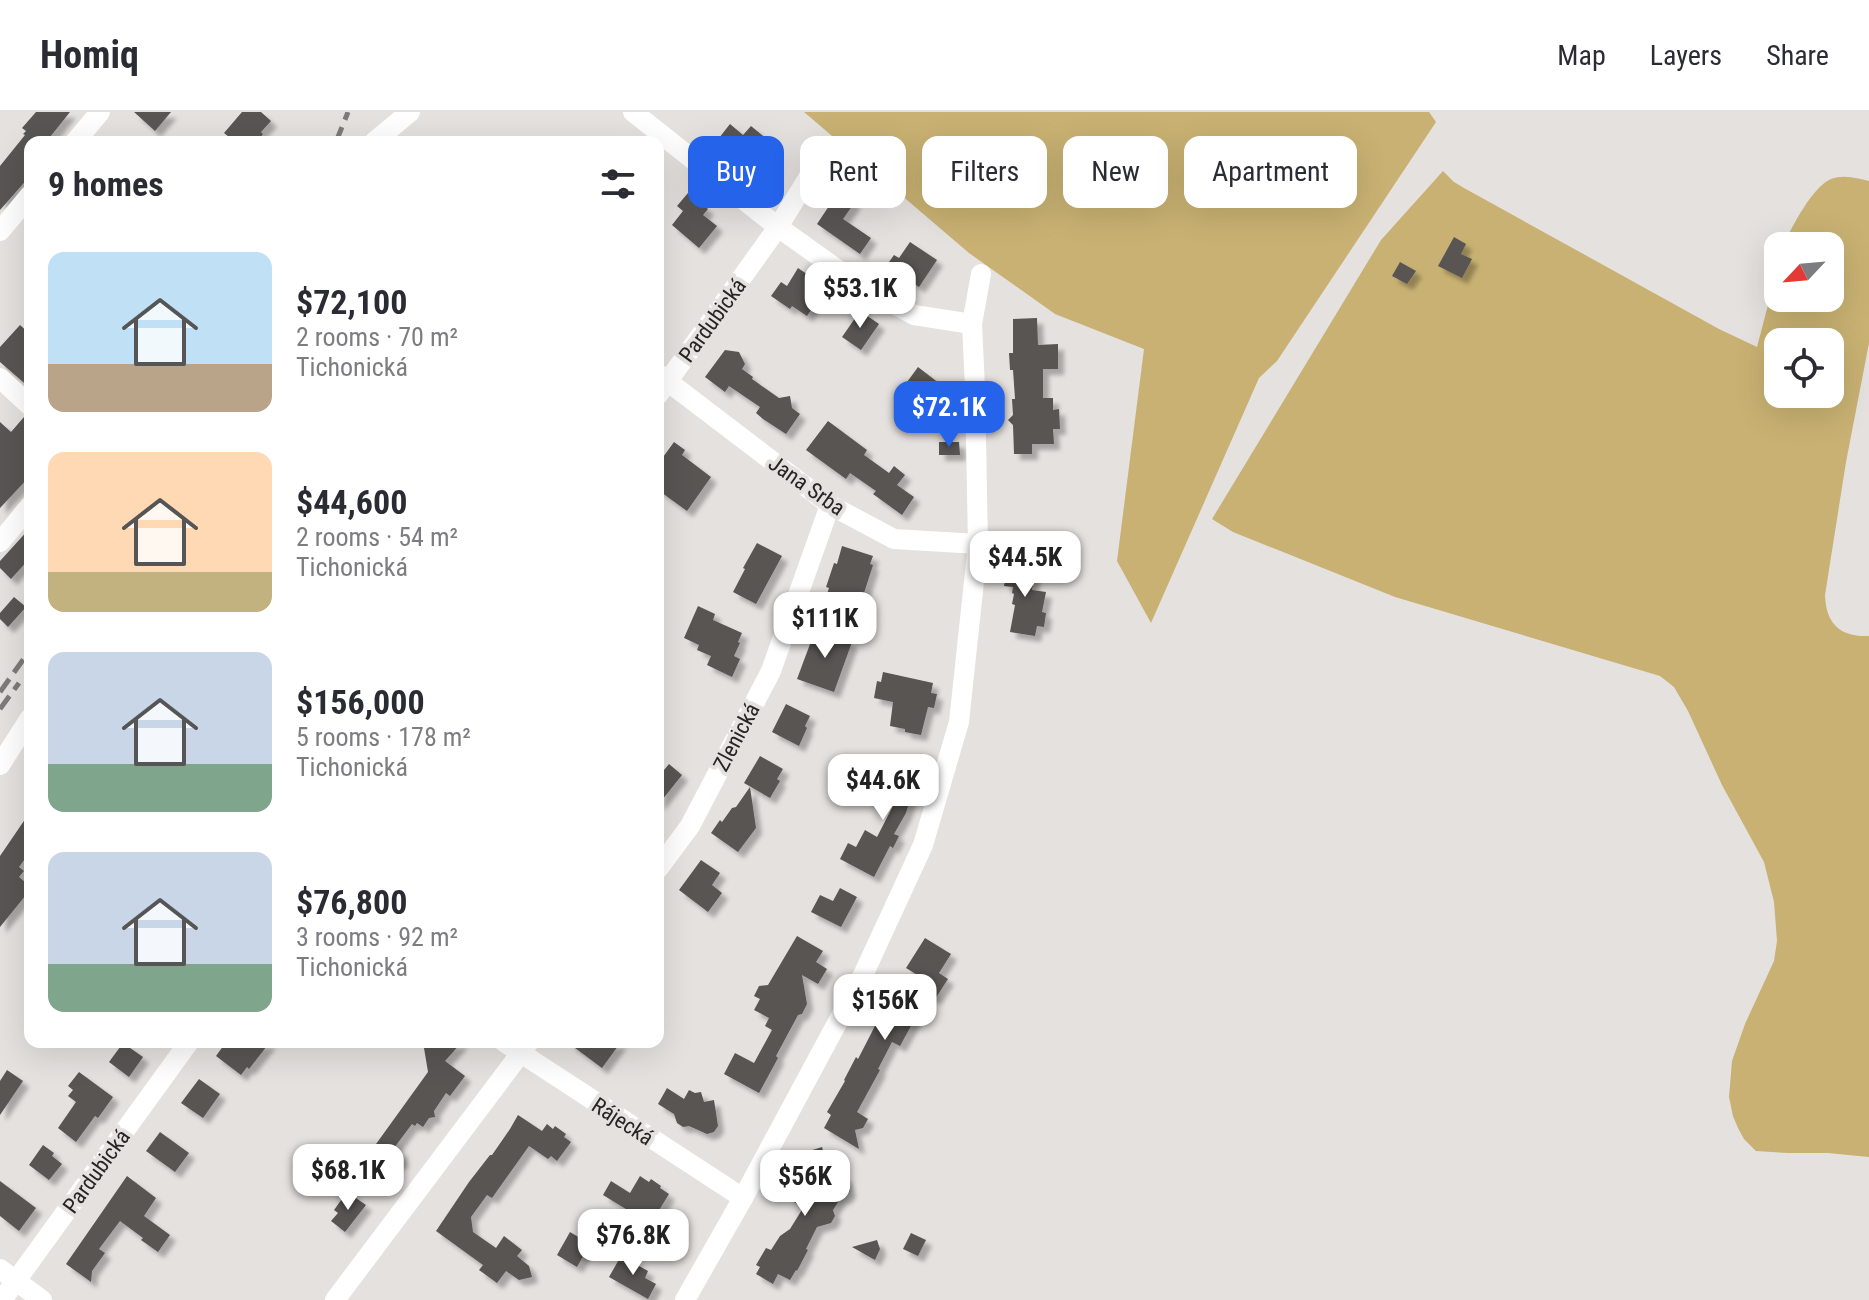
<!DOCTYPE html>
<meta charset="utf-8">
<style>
:root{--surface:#fff;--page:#f2f2f3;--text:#2b2b33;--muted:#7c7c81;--line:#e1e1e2;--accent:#2563eb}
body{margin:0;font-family:"Roboto Condensed",sans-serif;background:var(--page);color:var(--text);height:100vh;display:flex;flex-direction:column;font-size:30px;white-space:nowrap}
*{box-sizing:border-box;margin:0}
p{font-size:26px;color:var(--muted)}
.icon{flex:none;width:44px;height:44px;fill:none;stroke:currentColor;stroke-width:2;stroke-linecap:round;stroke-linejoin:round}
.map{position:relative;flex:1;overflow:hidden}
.panel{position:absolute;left:24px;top:24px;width:640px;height:912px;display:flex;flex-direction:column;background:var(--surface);border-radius:16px;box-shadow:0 8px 32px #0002}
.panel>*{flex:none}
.top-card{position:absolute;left:688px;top:24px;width:760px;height:72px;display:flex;gap:16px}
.needle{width:52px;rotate:244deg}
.fabs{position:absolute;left:1764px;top:120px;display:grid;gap:16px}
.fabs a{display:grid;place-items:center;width:80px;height:80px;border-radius:16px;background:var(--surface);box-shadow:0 8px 32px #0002;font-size:40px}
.price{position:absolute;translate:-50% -68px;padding:0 18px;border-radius:16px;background:#fff;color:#222;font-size:26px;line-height:52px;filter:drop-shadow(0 2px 4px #0008)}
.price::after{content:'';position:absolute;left:50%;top:48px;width:24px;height:18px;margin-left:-12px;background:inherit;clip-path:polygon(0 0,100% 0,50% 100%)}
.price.on{background:var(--accent);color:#fff}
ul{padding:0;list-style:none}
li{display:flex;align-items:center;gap:24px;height:200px;padding:0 24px}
li span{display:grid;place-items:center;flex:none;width:224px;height:160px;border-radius:16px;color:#555}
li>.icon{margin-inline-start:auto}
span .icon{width:96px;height:96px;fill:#fffc;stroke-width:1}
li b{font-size:34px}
h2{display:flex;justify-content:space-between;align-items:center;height:96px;padding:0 24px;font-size:34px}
.chip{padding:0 28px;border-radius:16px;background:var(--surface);box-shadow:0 8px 32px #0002;font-size:28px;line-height:72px}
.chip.on{background:var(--accent);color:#fff}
header{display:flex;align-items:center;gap:48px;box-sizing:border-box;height:112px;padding:0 40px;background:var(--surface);border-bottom:2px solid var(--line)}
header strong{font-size:38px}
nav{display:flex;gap:44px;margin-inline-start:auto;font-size:28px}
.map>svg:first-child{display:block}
.green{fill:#c8b172;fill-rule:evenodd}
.building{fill:#585453;filter:url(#shadow)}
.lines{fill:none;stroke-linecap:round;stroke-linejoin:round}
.minor{stroke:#fff;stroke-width:20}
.rail{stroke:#7d7b79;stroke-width:5;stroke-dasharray:16 8;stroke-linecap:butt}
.labels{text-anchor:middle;stroke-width:8;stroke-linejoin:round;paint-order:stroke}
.street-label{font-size:22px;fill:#262524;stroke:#e5e1df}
</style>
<header>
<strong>Homiq</strong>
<nav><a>Map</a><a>Layers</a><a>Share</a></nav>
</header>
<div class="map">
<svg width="1869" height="1188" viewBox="0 0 1869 1188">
<defs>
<filter id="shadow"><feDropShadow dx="6" dy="6" stdDeviation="2" flood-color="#0004"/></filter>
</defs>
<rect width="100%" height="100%" fill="#e5e1df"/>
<g class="green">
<path d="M804,0h625l7,10 -159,239 -18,17 -108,245 -34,-62 27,-212 -89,-35 -86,-61z"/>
<path d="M1443,59l11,11 10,6 255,141 38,18 21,-80v31h52v-52h-47c8,-18 30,-60 48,-67 13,-5 26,-1 38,2v162l-23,119 -21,133c1,29 15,42 44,41v521l-41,-4h-40l-32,-2 -12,-12 -6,-11 -5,-12 -4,-19 3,-36 13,-37 29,-63 3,-20 -3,-39 -10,-40 -42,-77 -34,-74 -14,-24 -14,-11 -265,-79 -162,-65 -21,-13 169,-279zM1778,230h52v52h-52z"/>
</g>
<g class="building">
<path d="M36,0h34l-24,30h-16v34l-30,34v-44l25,-31 -2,-1 3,-3 -4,-3z"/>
<path d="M134,0h37l-16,19z"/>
<path d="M242,0h19l10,9 -10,11 2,2 -6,8h-22l-11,-9z"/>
<path d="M730,12l13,11 8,-9 17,14 -8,9 14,11 -16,21 -7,-6 -3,3 -20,-17 -3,4 -17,-13z"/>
<path d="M839,79l16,11 -12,17 28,19 -11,16 -43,-30z"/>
<path d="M688,81l20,16 -5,6 14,11 -18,22 -27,-23 11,-14 -6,-5z"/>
<path d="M1454,125l12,7 -5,10 11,5 -10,19 -24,-12z"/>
<path d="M910,130l27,18 -18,27 -10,-7 -3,5 -22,-16 10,-14 5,3z"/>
<path d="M1400,150l16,9 -9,13 -15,-8z"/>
<path d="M798,156l28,19 -19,29 -15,-10 -2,3 -19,-13 10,-14 6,4z"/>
<path d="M860,199l19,13 -18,26 -19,-13z"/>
<path d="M1037,206l1,27 20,-1v25h-15v29h10v12l6,-1 1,20h-7l1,15h-22v10h-18l-1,-29 -5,-5 5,-5 -1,-16h3l-2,-29h-3l-1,-17h4v-34z"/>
<path d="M20,213l10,9v54l-30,-26v-15z"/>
<path d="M725,238l14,2 6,12 -3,5 11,8 -1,2 27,19 11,-2 2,12 8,6 -14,20 -23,-15 -7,-6 4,-6 -31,-21 -4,6 -20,-15z"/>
<path d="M918,255l26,20 -12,16 -2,-2 -6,10 -9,-7 -5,7 -16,-11z"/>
<path d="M24,305l6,2v57l-30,32v-86l11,10z"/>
<path d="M828,309l39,29 -3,5 25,18 5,-7 11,9 -8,10 17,12 -12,18 -29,-21 3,-3 -26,-18 -4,6 -40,-29z"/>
<path d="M674,330l11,8 -3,5 29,22 -24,34 -29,-21v-26z"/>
<path d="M939,330h20l1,13h-21z"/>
<path d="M30,416v30l-19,21 -11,-11v-7z"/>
<path d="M757,431l25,13 -26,48 -23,-12 12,-23 -2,-1z"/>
<path d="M842,434l31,10 -3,8 3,1 -9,28 -5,15 -3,-1 -2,8 -31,-9 6,-18 -3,-1 8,-24 3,1z"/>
<path d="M1009,447l17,4 -1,5 11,2 -4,20 14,2 -4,20 4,1 -2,14 -7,-1 -2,10 -25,-4 5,-27 -3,-1 2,-10 -2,-1 1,-6 -9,-1z"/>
<path d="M14,485l12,10 -18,20 -8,-8v-6z"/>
<path d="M698,494l17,8 -2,6 29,13 -4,9 2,1 -6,13 6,3 -8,18 -25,-12 4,-9 -14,-6 2,-5 -15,-7z"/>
<path d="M816,516l36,14 -18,50 -37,-13z"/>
<path d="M883,560l50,11 -2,10 6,1 -3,14 -6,-1 -7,28 -16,-3v-3l-15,-3 3,-24 -19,-4 3,-17 4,1z"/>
<path d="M786,592l24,12 -5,10 2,2 -8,18 -27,-14z"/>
<path d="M760,644l23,13 -6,10 3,2 -10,17 -26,-15z"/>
<path d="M669,652l13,11 -24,30v-39l6,4z"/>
<path d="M894,653l24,7 -12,41 -12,21 5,2 -6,12 -3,-2 -16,31 -34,-18 8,-16 8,4 9,-17 12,7 19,-37 -29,-9 4,-14 18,5z"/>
<path d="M750,675l6,41 -18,24 -27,-19 9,-13 2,2 10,-14 4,-1z"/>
<path d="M30,700v40l-11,15 5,4 -5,6 11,9v4l-30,37v-71z"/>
<path d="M701,748l19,13 -8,12 10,8 -14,19 -29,-22z"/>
<path d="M840,776l17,9 -16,30 -30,-15 9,-17 13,6z"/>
<path d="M797,824l26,15 -7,11 11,7 -9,15 -16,-9 5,29 -5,10 -4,1 -22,41 2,2 -19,35 -35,-19 11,-21 19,10 18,-33 -7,-4 4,-8 -15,-8 6,-11 -6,-3 5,-10 9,-1z"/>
<path d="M925,826l26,16 -12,19 9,6 -13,20 -7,-4 -28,51 -8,-4 -14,27 2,1 -23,42 11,7 -5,9 -8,2 4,19 -35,-21 7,-13 -4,-3 18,-31 -1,-1 12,-23 2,2 34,-66 17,9 15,-23 -18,-11z"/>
<path d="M226,930h44l-21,27 -2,-2 -6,8 -25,-19z"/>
<path d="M423,930h39l-17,19 20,15 -15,20 -4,-3 -12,18 1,6 -6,1 -6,9 -6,-4 -2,3 -3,-2 -18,24 7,4 1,10 -6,2 -6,8 -9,-6 -9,13 -14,-10 70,-97z"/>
<path d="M567,930h54l-19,26z"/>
<path d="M123,931l20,14 -14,20 -20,-15z"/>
<path d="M7,958l16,11 -23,34v-34z"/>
<path d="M79,960l34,25 -15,21 -3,-2 -19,26 -18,-14 18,-26 -8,-6 5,-6 -5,-4z"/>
<path d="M199,967l21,15 -17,24 -22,-15z"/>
<path d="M667,976l17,11 5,-9 6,3 6,-1 3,10 10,-2 4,26 -4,6 -7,2 -18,-8 -6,1 -6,-4 -3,-9 -16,-10z"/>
<path d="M518,1003l24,16 5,-7 6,5 2,-3 11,8 -2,3 7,5 -14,19 -6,-5 -3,3 -19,-13 -37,52 -5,-3 -16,22 2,15 23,16 8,-12 18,14 -5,6 12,10 3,11 -13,3 -13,-9 -9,12 -18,-13 4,-5 -47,-34 33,-49 21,-27h2l18,-26z"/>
<path d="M160,1020l29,21 -14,19 -29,-21z"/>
<path d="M43,1033l11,8 -2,3 10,8 -13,16 -20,-15z"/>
<path d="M822,1035l9,30 10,-3 5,3 4,14 -4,6 -6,2 -7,11 2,6 -4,7 -14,4 -11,22 2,1 -11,21 -1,-1 -6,10 -12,-6 -5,10 -17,-10 4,-7 -4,-2 10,-17 5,2 9,-14 10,-7 13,-21 -9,-6 -2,-6 3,-6 17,-5 -9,-32z"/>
<path d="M127,1064l29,22 -12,18 26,19 -12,17 -17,-12 2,-2 -23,-17 -21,28 6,4 -13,18 -1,11 -25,-18z"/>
<path d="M640,1064l9,6 2,-3 10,7 -1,2 9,6 -16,26 -9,-5 -5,2 -36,-22 8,-14 19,12z"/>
<path d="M0,1069l36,27 -17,23 -19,-15z"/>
<path d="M347,1080l19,13 -21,27 -14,-11 7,-8 -4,-3z"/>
<path d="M570,1120l20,12 -13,23 -20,-12z"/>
<path d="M911,1121l15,7 -8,16 -15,-7z"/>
<path d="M877,1128l3,9 -5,11 -23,-13z"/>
<path d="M621,1144l27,15 -3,7 11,6 -8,15 -39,-22z"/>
</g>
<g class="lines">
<g class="minor">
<path d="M633,0l145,115 84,60 52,28 58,9"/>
<path d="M75,30l25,-30"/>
<path d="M374,30l36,-30"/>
<path d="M0,119l30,-36"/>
<path d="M658,262l172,131 64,34 84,5"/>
<path d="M0,266l30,28"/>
<path d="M658,283l120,-168 40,-65"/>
<path d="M0,430l30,-36"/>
<path d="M0,653l30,-47"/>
<path d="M658,757l32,-43 81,-155 59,-166"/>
<path d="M504,930l239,156"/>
<path d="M0,1157l42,31"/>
<path d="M2,1188l187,-258"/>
<path d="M335,1188l194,-258"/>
<path d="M685,1188l58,-102 121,-225 59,-128 36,-123 19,-178 -3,-156 -3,-64 9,-50"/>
</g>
<g class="rail">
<path d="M336,30l12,-30"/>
<path d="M0,580l30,-42"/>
<path d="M0,597l19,-26"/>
</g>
</g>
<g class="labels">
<g class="street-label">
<text transform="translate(712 208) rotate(-54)" y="8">Pardubická</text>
<text transform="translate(807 373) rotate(35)" y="8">Jana Srba</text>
<text transform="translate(736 625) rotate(-62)" y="8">Zlenická</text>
<text transform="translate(623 1009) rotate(33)" y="8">Rájecká</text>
<text transform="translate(96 1059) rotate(-54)" y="8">Pardubická</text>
</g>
</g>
</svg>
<div class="fabs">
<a><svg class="needle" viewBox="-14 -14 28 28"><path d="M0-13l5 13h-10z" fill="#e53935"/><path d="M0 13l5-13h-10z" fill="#7c7c81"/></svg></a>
<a><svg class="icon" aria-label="locate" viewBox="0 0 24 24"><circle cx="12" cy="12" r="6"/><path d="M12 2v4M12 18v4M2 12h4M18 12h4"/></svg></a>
</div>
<b class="price" style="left:860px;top:218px">$53.1K</b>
<b class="price on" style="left:949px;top:337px">$72.1K</b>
<b class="price" style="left:1025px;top:487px">$44.5K</b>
<b class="price" style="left:825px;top:548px">$111K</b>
<b class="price" style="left:883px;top:710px">$44.6K</b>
<b class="price" style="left:885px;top:930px">$156K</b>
<b class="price" style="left:348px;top:1100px">$68.1K</b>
<b class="price" style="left:805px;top:1106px">$56K</b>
<b class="price" style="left:633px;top:1165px">$76.8K</b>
<div class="top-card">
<a class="chip on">Buy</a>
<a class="chip">Rent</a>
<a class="chip">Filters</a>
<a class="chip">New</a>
<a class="chip">Apartment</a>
</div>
<section class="panel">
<h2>9 homes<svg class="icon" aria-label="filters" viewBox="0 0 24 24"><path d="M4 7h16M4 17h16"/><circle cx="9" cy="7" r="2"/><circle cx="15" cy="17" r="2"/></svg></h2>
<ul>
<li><span style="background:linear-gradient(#bfe0f5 70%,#b9a48a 0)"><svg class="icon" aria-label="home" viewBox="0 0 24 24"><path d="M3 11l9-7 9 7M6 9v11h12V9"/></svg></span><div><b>$72,100</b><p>2 rooms · 70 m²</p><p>Tichonická</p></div></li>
<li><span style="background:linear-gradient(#ffd9b3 75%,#c2b280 0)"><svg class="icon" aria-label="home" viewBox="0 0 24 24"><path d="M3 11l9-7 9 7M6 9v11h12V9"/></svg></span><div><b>$44,600</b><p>2 rooms · 54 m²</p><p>Tichonická</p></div></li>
<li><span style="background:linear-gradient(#c9d6e8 70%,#7fa58c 0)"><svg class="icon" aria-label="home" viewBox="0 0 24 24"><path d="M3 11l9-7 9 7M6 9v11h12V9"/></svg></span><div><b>$156,000</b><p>5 rooms · 178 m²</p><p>Tichonická</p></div></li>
<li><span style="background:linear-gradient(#c9d6e8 70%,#7fa58c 0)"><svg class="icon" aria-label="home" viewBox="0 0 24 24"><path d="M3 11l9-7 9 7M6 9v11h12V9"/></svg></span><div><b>$76,800</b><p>3 rooms · 92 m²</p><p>Tichonická</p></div></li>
</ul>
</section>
</div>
